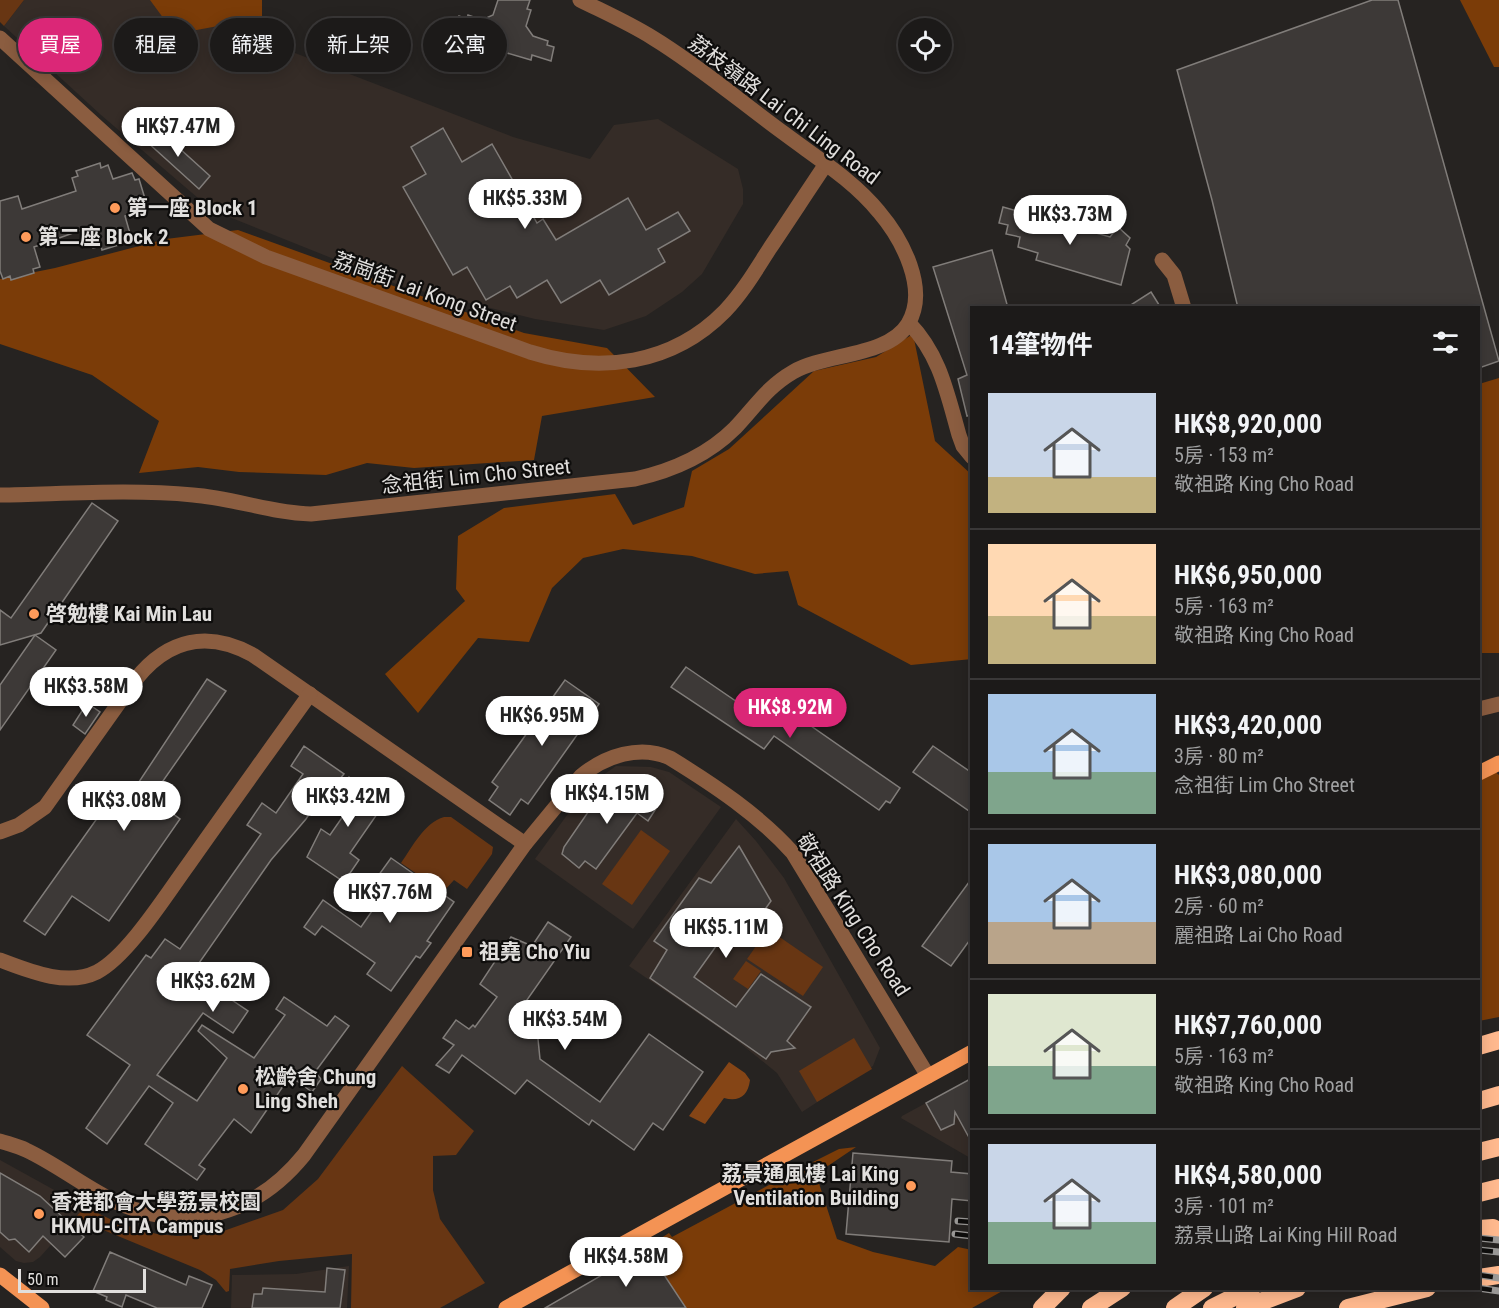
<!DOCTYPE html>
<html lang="zh-TW">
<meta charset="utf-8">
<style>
:root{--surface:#1c1a19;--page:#292726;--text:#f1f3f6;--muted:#a0a1a2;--line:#3a3838;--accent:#db2777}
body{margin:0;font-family:"Roboto Condensed","Noto Sans TC",sans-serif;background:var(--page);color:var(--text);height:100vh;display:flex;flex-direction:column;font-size:22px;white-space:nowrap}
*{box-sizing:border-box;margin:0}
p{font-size:20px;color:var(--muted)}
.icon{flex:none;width:33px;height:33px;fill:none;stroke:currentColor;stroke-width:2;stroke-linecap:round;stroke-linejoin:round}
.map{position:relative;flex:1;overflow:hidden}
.sheet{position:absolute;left:970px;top:306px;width:510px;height:984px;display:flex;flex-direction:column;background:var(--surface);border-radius:0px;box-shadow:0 3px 15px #0003,0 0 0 2px var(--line)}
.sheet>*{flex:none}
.banner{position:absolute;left:18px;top:18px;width:570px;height:54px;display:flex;gap:12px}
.fabs{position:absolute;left:898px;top:18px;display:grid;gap:12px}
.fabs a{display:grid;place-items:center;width:54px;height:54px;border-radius:50%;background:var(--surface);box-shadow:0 3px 15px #0003,0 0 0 2px var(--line);font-size:30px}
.scale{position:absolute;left:18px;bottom:15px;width:128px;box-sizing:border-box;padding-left:6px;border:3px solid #e1dfdd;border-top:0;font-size:16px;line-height:21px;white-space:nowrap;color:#e1dfdd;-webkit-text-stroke:4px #0e0d0c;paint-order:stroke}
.price{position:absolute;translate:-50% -51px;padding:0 14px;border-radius:21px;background:#fff;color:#222;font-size:20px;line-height:39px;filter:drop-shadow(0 2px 3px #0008)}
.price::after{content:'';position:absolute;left:50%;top:36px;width:18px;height:14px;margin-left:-9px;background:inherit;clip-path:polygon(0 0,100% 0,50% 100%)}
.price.selected{background:var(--accent);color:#fff}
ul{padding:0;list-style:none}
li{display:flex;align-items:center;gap:18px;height:150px;padding:0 18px}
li+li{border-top:2px solid var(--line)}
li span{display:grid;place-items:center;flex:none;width:168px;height:120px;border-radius:0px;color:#555}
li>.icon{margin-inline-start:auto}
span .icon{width:72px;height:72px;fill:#fffc;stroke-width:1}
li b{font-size:26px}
h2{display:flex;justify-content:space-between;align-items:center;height:72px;padding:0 18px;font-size:26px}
.tag{padding:0 21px;border-radius:27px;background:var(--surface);box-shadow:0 3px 15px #0003,0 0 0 2px var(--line);font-size:21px;line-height:54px}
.tag.selected{background:var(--accent);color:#fff}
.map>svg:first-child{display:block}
.built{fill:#352c27}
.green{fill:#683613}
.forest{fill:#7b3c08}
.water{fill:#854516}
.building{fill:#3d3937;stroke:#817d7a;stroke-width:1.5}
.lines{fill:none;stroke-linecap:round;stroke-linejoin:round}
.minor{stroke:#8b5d40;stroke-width:15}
.major{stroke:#f49354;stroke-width:15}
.highway{stroke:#ffb98e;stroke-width:18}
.rail-casing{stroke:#9a9896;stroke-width:7}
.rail{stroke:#0e0d0c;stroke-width:4.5;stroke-dasharray:14;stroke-linecap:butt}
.poi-dot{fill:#ff9b5a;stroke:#0e0d0c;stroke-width:2}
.labels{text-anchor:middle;stroke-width:4.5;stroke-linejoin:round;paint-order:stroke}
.street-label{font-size:21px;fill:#e1dfdd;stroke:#0e0d0c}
.poi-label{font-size:21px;font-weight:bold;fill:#e1dfdd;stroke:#0e0d0c;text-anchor:start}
</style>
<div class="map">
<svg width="1499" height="1308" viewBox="0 0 1499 1308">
<rect width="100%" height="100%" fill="#262321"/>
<g class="built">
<path d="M24,0h133l356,137 77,22 24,-34 44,-6 80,50 5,20v15l-41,70 -20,18 -36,24 -42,14 -69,-11 -134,-33 -189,-76 -111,-95 -97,-89z"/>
<path d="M616,766l35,1 18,5 52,35 -88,122 -98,-70 54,-74z"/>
<path d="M736,819l20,22 28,37 96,170 -7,18 -71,46 -25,-39 -42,-34 -106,-73z"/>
<path d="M972,1078v81l-71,-41 1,-2z"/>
<path d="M0,1160l85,47 -45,50 -7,5 -9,1 -8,-2 -16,-14z"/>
<path d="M349,1266l-2,42h-116l1,-33 64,-1z"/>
</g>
<g class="green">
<path d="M0,0h24l-20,26 -4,-4z"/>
<path d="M444,817h7l42,30 -1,7 -25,35 -13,-9 -11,12 -42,-29c12,-17 23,-40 43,-46z"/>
<path d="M641,830l29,21 -38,54 -30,-21z"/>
<path d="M768,929l55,38 -20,29 -56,-37z"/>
<path d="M746,961l15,10 -13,18 -15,-10z"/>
<path d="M854,1038l18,31 -55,33 -18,-31z"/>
<path d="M402,1066l72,65 -18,24 -23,1v34l7,29 45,64 -45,25h-89l1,-54 -73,7 -49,8 -1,22 -3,1 -10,-12 -16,-10 -99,-41 -20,1 -10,-8 14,-15 27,13 22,8 23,6 20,2 38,-2 68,-24 35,-31z"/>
</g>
<g class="forest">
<path d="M150,0h112v18l-87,16z"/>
<path d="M1460,0h39v67h-5z"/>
<path d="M238,230l286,103 83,15 48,49 -113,19 -8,44 -120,8 -47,-5 -41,12 -87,-3 -41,-5 -59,6 20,-52 -67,-46 -92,-31v-65l55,-11 111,-29z"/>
<path d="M913,334l22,107 37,34v184l-61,6 -113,-60 -10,-34 -33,3 -63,-18 -69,-7 -40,9 -31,30 -23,54 -51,-4 -60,75 -33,-39 80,-73 -9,-12 2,-53 46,-28 111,-14 18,31 51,-18 8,-36 37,-22 85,-78 62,-14z"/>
<path d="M1499,378v275h-20v-269z"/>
<path d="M1487,765l12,10v242l-20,4v-253z"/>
<path d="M856,1147l-40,27 21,65 36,13 62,14 23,-19 14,3v38l34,1 -34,19h-294l-29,-49 -2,-12 22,-14 3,4 125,-67 42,-21z"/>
</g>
<path class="water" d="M729,1062l16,11 5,7c-2,16 -11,22 -26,18l-19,26 -16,-8z"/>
<g class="building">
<path d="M498,0h32l-3,9 4,1 -5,16 7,10 15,5 -1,4 7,2 -3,14 -19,-6 -1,5 -58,-17 1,-6 -19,-6 4,-15 8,3 1,-4 14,5 11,-5z"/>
<path d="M1372,0h26l101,361 -20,7v-60h-241l-26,-108 -35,-130z"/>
<path d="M157,128l53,48 -11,13 -53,-48z"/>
<path d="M443,128l19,34 30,-18 45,79 6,-4 13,21 72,-42 18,32 32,-18 12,19 -32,18 7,13 -56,33 -9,-15 -39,23 -14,-23 -30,18 -7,-12 -24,14 -19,-33 -14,8 -50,-88 23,-13 -15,-27z"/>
<path d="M100,163l1,5 7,-3 5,14 19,-6 3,7 4,-1 7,23 -4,1 2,7 -19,6 6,21 -8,2 2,4 -23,7 -1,-4 -8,2 -6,-20 -53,19 6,20 -7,2 1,4 -23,7 -1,-4 -7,3 -3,-8v-70l18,-5 4,13 54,-18 -4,-13 6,-2 -2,-5z"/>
<path d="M1003,207l107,30 8,-10 12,11 -4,7 4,4 -9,36 -85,-25 2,-7 -20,-6 2,-10 -14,-3 2,-9 -9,-2z"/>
<path d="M992,250l16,58h-36v107l-5,1 -9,-37 9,-4 -34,-108z"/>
<path d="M1151,292l10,16h-35z"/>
<path d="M92,503l26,18 -77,112 -41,12v-35l11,8z"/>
<path d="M35,635l21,15 -56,80v-45z"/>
<path d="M686,667l79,54 13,-18 122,85 -10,15 -4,-2 -7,9 -105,-74 -10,13 -93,-62z"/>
<path d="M207,679l19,12 -75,107 29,21 -71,102 -37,-25 -27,39 -21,-14 79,-111 5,3 21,-30 6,5z"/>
<path d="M565,680l34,24 -71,100 -7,-5 -11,16 -21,-15 9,-13 -6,-5z"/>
<path d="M87,703l13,9 -15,22 -12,-9z"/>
<path d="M304,746l40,28 -17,20 -3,-2 -18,27 -35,41 -79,113 56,38 -15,22 -30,-20 -46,62 40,26 30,-43 -29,-27 4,-6 52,33 31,-43 -9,-6 8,-12 43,29 8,-10 14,10 -34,46 6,7 -9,13 -22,-16 -39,57 -17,-14 -35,46 6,4 -8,11 -52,-36 28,-41 -24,-17 -42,58 -21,-16 44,-63 -43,-30 59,-80 5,3 14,-19 15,10 81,-115 -14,-9 15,-22 14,10 27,-39 -12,-8z"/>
<path d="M933,746l39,27v40l-59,-41z"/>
<path d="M349,777l18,12 6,-8 18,13 -41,59 9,7 -15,22 -37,-25 14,-28 9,6 18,-26 -11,-8z"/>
<path d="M628,783l31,21 -11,17 -11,-8 -41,56 -11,-8 -6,7 -17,-14 2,-7 42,-61 14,9z"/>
<path d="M739,846l32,55 -18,25 -5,11 -19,-9 -35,49 42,30 25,-33 50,33 -24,34 8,7 -24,4 -5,7 -116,-81 17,-28 -13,-9 45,-63 12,5z"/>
<path d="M391,858l63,44 -27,39 4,2 -11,15 -4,-2 -25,35 -24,-17 8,-11 -53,-37 -7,9 -11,-8 19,-27 38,27 29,-42 -12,-9z"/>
<path d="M972,878v59l-21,29 -29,-20z"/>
<path d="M548,922l23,15 -49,70 7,5 -5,8 13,9 3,30 60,43 49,-68 54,38 -40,58 -10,-7 -19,27 -42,-30 -3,5 -62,-45 -12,14 -53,-39 -13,18 -13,-8 18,-20 -11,-7 13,-18 13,9 4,-4 2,2 22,-30 -17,-13 31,-47 21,9z"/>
<path d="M972,1078v65l-17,-31 -1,12 -13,6 -15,-27z"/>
<path d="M853,1153l99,8 -1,11 21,2v27l-20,-2 -3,43 -103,-8z"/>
<path d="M0,1173l40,23 44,41 -19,20 -22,-21 -14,16 -14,-13 -6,1 -9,-8z"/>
<path d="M647,1249l39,59h-141z"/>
<path d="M110,1252l76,33 3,-9 23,9 -10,23h-45l-31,-13 -4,12 -16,-7 1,-3 -14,-6z"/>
<path d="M327,1268l18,2 -5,38h-88l2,-14h8l1,-6 62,4z"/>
</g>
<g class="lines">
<g class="minor">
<path d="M0,38l209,191 57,28 264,95c70,22 142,13 195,-41 18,-19 31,-41 45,-63 19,-28 37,-56 56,-84"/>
<path d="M1162,260l12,15 10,33"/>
<path d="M909,323c31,32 38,70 50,112l4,11 9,11"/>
<path d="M0,495c63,-1 131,-6 193,0 40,3 78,18 118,19l324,-35c36,-8 73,-24 100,-51 20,-21 32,-41 58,-56 32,-19 95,-15 115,-48 21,-35 -6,-85 -29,-112 -25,-31 -62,-54 -94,-78 -44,-32 -86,-68 -132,-96 -24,-15 -49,-26 -73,-38"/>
<path d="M1479,709l20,-5"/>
<path d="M0,832l19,-7 26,-18 91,-128c32,-40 72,-49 117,-24l272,189"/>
<path d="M0,960c29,11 67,27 97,12 31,-16 69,-77 91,-107 40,-57 81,-114 122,-171"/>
<path d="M0,1141c9,3 18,5 26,9 32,15 60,38 92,53 71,31 138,11 186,-48l221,-311 56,-68c24,-20 59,-32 89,-18 44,27 89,57 123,95l135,223"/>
</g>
<g class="major">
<path d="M1479,773l20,-10"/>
<path d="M0,1275l42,33"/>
<path d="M506,1308l466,-256"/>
</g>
<g class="highway">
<path d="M1479,1046l20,-6"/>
<path d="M1479,1101l20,-6"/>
<path d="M1479,1152l20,-5"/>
<path d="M1479,1193l20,-5"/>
<path d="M1479,1229l14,-1 6,3"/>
<path d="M1479,1278l20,-3"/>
<path d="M1042,1308l20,-20"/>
<path d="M1091,1308l31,-20"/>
<path d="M1175,1308l29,-20"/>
<path d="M1212,1308l40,-20"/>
<path d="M1245,1308l52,-20"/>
<path d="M1348,1308l79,-20"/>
</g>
<defs>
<g id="rail">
<path d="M958,1221l14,1"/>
<path d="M955,1234l17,2"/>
<path d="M1479,1238l20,2"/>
<path d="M1479,1250l20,2"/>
<path d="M1479,1275l20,3"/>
<path d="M1478,1288l21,3"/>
</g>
</defs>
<use href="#rail" class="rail-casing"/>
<use href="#rail" class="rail"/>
</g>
<g class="poi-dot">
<circle cx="115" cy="208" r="6"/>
<circle cx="26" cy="237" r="6"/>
<circle cx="34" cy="614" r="6"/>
<rect x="461" y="946" width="12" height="12" rx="3"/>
<circle cx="243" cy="1089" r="6"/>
<circle cx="911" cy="1186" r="6"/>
<circle cx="39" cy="1214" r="6"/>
</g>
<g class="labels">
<g class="street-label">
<text transform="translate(784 110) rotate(37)" y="7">荔枝嶺路 Lai Chi Ling Road</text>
<text transform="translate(425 292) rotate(20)" y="7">荔崗街 Lai Kong Street</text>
<text transform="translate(476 476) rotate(-6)" y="7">念祖街 Lim Cho Street</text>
<text transform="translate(853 915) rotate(57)" y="7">敬祖路 King Cho Road</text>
</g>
<g class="poi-label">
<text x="127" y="215">第一座 Block 1</text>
<text x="38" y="244">第二座 Block 2</text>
<text x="46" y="621">啓勉樓 Kai Min Lau</text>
<text x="479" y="959">祖堯 Cho Yiu</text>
<text x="255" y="1084">松齡舍 Chung<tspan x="255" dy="24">Ling Sheh</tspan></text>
<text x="899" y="1181" text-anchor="end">荔景通風樓 Lai King<tspan x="899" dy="24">Ventilation Building</tspan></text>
<text x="51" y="1209">香港都會大學荔景校園<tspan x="51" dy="24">HKMU-CITA Campus</tspan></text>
</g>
</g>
</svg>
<div class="fabs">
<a><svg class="icon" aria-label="locate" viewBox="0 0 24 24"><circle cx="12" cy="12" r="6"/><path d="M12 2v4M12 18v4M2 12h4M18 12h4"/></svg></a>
</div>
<div class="scale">50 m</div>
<b class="price" style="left:178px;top:158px">HK$7.47M</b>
<b class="price" style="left:525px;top:230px">HK$5.33M</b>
<b class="price" style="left:1070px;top:246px">HK$3.73M</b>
<b class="price" style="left:86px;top:718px">HK$3.58M</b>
<b class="price selected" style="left:790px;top:739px">HK$8.92M</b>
<b class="price" style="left:542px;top:747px">HK$6.95M</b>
<b class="price" style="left:607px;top:825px">HK$4.15M</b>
<b class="price" style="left:348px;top:828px">HK$3.42M</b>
<b class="price" style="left:124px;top:832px">HK$3.08M</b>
<b class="price" style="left:390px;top:924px">HK$7.76M</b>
<b class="price" style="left:726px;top:959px">HK$5.11M</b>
<b class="price" style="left:213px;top:1013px">HK$3.62M</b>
<b class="price" style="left:565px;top:1051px">HK$3.54M</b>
<b class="price" style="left:626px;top:1288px">HK$4.58M</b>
<div class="banner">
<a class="tag selected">買屋</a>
<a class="tag">租屋</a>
<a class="tag">篩選</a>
<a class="tag">新上架</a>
<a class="tag">公寓</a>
</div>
<section class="sheet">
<h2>14筆物件<svg class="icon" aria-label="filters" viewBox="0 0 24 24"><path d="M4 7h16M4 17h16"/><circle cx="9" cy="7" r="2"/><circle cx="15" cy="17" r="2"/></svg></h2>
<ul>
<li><span style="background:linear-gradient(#c9d6e8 70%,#c2b280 0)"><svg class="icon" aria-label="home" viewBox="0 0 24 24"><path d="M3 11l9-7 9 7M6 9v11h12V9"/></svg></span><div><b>HK$8,920,000</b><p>5房 · 153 m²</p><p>敬祖路 King Cho Road</p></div></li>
<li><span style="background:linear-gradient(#ffd9b3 60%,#c2b280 0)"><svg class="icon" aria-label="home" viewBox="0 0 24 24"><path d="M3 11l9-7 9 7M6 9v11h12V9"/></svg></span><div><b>HK$6,950,000</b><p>5房 · 163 m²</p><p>敬祖路 King Cho Road</p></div></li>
<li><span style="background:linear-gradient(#a9c7e8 65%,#7fa58c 0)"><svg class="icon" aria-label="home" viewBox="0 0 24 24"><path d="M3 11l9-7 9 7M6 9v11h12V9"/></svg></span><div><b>HK$3,420,000</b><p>3房 · 80 m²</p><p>念祖街 Lim Cho Street</p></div></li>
<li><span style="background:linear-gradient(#a9c7e8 65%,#b9a48a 0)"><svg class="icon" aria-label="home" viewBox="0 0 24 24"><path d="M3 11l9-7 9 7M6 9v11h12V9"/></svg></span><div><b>HK$3,080,000</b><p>2房 · 60 m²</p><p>麗祖路 Lai Cho Road</p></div></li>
<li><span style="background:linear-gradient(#dfe7d0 60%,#7fa58c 0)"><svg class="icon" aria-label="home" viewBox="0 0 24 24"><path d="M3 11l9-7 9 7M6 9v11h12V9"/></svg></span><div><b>HK$7,760,000</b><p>5房 · 163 m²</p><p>敬祖路 King Cho Road</p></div></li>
<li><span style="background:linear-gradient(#c9d6e8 65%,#7fa58c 0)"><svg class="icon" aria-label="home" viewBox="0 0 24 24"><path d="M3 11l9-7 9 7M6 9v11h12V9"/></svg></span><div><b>HK$4,580,000</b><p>3房 · 101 m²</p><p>荔景山路 Lai King Hill Road</p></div></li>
</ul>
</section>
</div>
